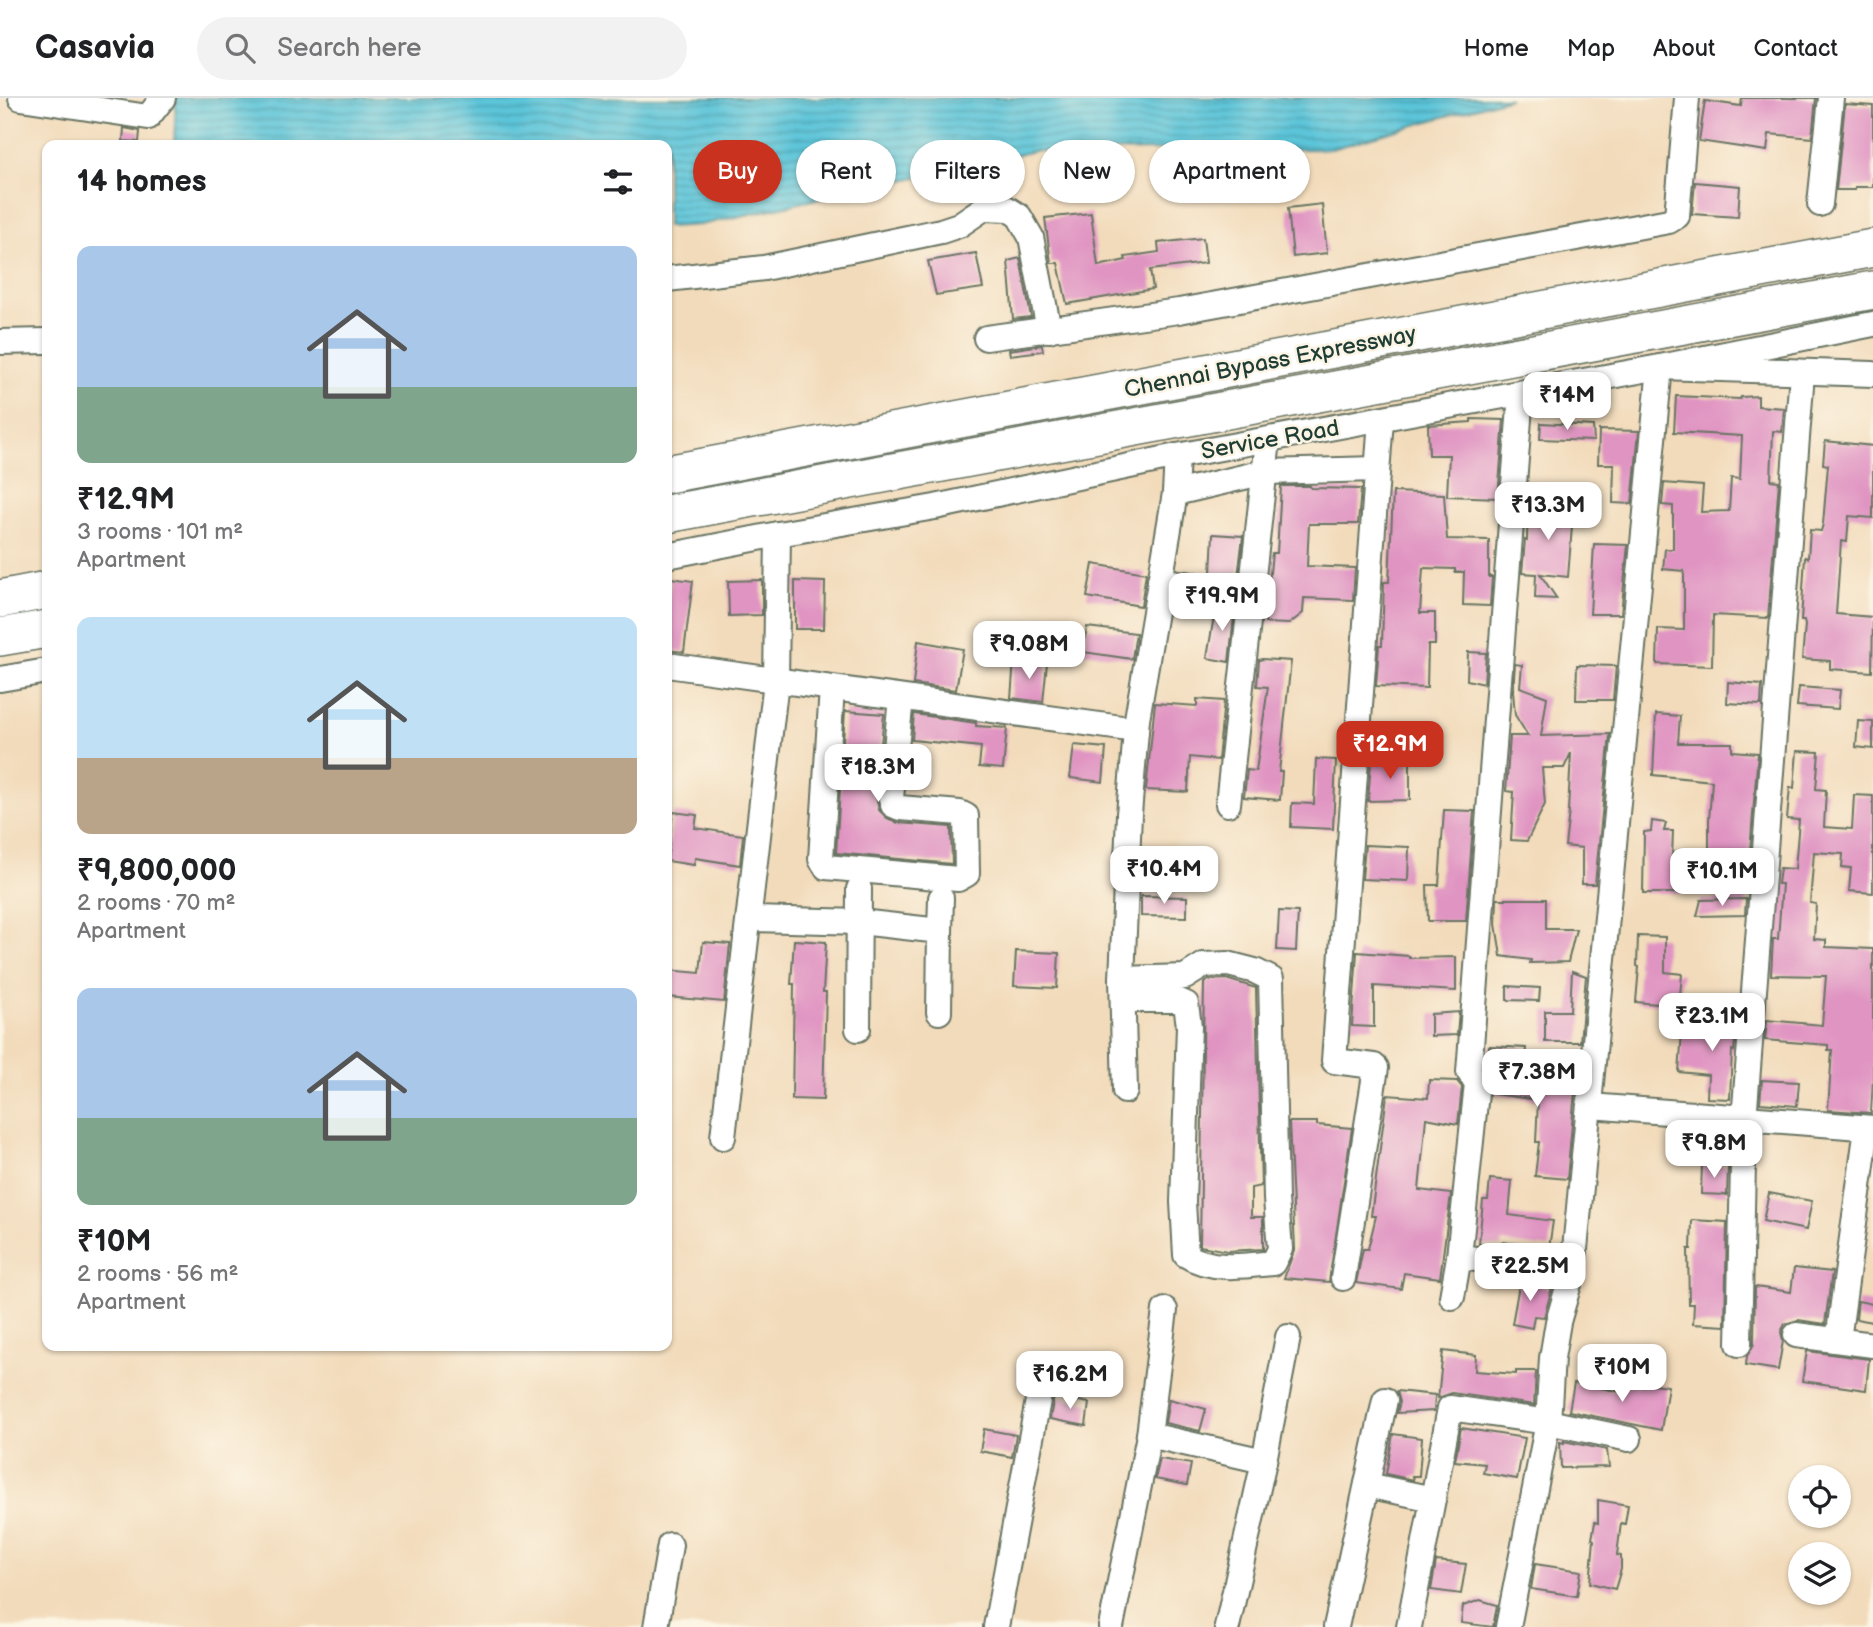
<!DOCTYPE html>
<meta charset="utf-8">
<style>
:root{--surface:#fff;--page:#f2f2f2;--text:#202124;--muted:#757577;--line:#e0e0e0;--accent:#c8321e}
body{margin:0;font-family:"Balsamiq Sans",sans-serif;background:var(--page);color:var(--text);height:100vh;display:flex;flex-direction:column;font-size:26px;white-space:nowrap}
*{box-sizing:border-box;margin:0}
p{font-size:23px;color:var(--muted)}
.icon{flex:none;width:38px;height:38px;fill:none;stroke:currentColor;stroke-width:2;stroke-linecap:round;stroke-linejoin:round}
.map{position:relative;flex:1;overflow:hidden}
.drawer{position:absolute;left:42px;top:42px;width:630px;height:1211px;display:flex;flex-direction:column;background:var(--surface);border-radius:14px;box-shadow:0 2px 5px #0004}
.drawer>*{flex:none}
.banner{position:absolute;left:693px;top:42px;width:665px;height:63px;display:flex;gap:14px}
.tools{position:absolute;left:1788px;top:1367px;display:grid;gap:14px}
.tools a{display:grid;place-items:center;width:63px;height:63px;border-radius:50%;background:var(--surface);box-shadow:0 2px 5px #0004;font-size:35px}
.price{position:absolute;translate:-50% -60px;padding:0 16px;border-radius:14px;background:#fff;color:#222;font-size:23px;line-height:46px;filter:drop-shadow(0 2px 4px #0008)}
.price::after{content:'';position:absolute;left:50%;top:42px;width:21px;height:16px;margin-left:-10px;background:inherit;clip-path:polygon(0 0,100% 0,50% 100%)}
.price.active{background:var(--accent);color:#fff}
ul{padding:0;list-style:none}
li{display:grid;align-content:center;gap:14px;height:371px;padding:0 35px}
li span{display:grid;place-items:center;height:217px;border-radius:14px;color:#555}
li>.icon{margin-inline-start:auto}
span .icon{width:126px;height:126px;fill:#fffc;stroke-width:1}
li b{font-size:30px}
h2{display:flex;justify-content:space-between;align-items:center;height:84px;padding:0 35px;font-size:30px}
.pill{padding:0 24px;border-radius:32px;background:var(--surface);box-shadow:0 2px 5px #0004;font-size:24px;line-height:63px}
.pill.active{background:var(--accent);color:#fff}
header{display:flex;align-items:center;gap:42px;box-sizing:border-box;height:98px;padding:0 35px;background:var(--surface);border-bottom:2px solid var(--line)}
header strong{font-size:33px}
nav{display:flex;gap:38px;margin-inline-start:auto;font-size:24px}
.search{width:490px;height:63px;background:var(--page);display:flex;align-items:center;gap:18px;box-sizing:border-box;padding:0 24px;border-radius:38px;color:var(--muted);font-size:26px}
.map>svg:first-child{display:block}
.water{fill:url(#water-rules);stroke:#3e8186;stroke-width:2}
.building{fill:#e094c2}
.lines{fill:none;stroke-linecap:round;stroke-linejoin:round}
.minor-casing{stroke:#697463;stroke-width:28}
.highway-casing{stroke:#697463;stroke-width:40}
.minor{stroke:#fff;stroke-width:24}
.highway{stroke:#fff;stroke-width:37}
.labels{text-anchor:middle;stroke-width:5;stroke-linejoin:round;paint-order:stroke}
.street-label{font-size:23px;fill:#1f3d34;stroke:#fcf5e5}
</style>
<header>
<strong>Casavia</strong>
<div class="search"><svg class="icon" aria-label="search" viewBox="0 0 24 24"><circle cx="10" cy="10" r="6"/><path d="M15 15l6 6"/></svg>Search here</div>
<nav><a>Home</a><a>Map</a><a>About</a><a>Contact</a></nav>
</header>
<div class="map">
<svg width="1873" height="1529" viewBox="0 0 1873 1529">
<defs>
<pattern id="water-rules" width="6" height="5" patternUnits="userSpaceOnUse" patternTransform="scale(1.75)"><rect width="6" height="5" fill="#5cc5d9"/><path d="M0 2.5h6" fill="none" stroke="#4ba1b1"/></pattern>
</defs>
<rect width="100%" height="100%" fill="#fcf5e5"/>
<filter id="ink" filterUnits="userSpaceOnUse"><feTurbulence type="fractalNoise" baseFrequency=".0143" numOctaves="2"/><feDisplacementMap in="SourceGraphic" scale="14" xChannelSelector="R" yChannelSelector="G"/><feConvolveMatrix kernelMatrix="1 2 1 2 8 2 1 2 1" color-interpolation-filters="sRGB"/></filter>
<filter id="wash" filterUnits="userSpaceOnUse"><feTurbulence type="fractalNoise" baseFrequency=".00686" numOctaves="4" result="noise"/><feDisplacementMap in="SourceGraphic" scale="28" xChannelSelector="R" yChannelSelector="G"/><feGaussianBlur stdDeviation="1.57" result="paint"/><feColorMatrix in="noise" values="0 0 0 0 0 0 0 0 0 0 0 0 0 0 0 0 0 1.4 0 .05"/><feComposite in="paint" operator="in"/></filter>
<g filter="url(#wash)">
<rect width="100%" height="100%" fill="#f2dbbb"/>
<path class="water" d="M176,0h1334l-179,51 -297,2 -334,74 -33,2v-82h-493z"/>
<g id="blocks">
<g class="building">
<path d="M1742,0h74l-4,40 -43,-4 -2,17 -68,-10 6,-40 36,5z"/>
<path d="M1845,6l28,2v81h-18v3h-19z"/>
<path d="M124,30l16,3 -1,11 -16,-1z"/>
<path d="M1695,84l45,4 -2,31 -46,-3z"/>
<path d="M1322,106l5,49 -34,4 -5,-49z"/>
<path d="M1091,115l7,53 28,-6 -1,-3 34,-5 -1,-9 45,-5 3,25 -56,7 3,19 -86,15 -9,-41h-7l-6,-45z"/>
<path d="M976,155l7,35 -47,7 -8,-34z"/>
<path d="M1020,160l11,59 -18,2 -5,-58z"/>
<path d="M1042,247l1,6 -33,4 -1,-5z"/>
<path d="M1676,298l64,3 1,-2 17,-1v10l26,2 -2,24 -9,-1 -2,49 8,1 -11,137 -55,-3 -1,51 -55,-2 1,-35 26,1v-59l-21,-2 2,-20h8v-43l-11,-1 2,-22 39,3 -2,26 28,-1 2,-33 9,1 2,-43 -68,-4z"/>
<path d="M1471,321l33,1 -6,78 -51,-2 2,-41h-20l-1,-30 43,-3z"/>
<path d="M1541,325l52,3 1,15 -54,-2z"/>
<path d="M1599,332l40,1 -7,73 -19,-1 1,-39h-16z"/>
<path d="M1825,343l48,5v72l-24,-2 -2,26 -6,-1 -5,73 37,3 -1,55 -42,-3v-8l-28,-2 3,-34 -1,-4h-3l4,-64 3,1 2,-28 11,1 2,-7 5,-59 -5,-1z"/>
<path d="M1281,388h29l1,2 50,1 -3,35h-49l-2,42 48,2 -2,32 -49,-2 -1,15 -14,11 -24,-1 7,-70h5z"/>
<path d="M1393,394l51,2 3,45 42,1v37h3l-2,29 -27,-1 1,-33h-9v-3l-32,-1 -3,45h15v32h-7l-1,43 -51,-2 3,-41h3l2,-63h5z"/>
<path d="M1528,402l46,1 -6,76 -28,-3 17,25 -22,-1 1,-24 -14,-1 3,-33 2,1z"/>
<path d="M1213,436l30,2 -5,41 -27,-4z"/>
<path d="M1594,446l34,1 -7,69h-31z"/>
<path d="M1093,466l53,9 -5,33 -54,-9z"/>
<path d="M671,480l22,3 -9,71 -17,-2v-39z"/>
<path d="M762,482v35l-33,1 -1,-35z"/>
<path d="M795,483l30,1 -1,47h-29z"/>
<path d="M1216,506l19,3 -6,55 -22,-4z"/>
<path d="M1087,529l49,6 -4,26 -49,-7z"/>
<path d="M918,543l45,8 -7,41 -43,-6z"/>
<path d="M1468,554l18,1 -2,31 -17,-4z"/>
<path d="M1262,561l29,2 -12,111h3l-2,28 -36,-3 3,-27 9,1 12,-84 -11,-1 2,-26z"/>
<path d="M1014,562l33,3 -4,39 -32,-4z"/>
<path d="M1515,566l7,1 -2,22 27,10 -6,39 69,-2 -15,150h-13v-36l-17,-2 4,-35h-1l3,-58 -7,15h-22l3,36 -18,37 -16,-1 3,-48 -8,-1 4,-55h18l-13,-21 -2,-24z"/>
<path d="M1577,567l39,1 -3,34h-37z"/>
<path d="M1728,584l34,3 -1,20 -34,-2z"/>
<path d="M1799,589l41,3 -2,19 -41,-3z"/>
<path d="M1197,601l27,2 -6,59 -28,-3 -2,35 -42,-2 9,-87 42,3z"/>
<path d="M845,613l39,3 -8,83 3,13 8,8 11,5 53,4 1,37 -116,-11z"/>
<path d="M914,616l62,9v3l31,2 -4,41 -24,-2 2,-20 -69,-7z"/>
<path d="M1656,616l24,2 -2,27h54v8l26,2 -9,110h-40v-43l3,-39 -59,-6z"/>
<path d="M1858,623l15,1v27l-17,-2z"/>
<path d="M1074,647l32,3 -3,34 -33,-4z"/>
<path d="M1797,653l22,1 -3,37 10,1 -2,37 28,2 2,-34 19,1v97l-24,-2 2,-23 -9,-1 1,-13 -29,-2 -4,51 6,1 -2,35 12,1v7l47,2v131l-2,33 -43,-3 4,-60h-4v-5l-63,-5 2,-20 55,5 4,-49 -55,-1 2,-36h5l4,-55h-4l2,-16 15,1 4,-49 -12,-1 3,-32 4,1z"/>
<path d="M1316,661l20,1 -3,69 -42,-2 1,-24 22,1z"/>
<path d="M1371,664h39v38l-42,1z"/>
<path d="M1444,712l30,1 -8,110h-38l-1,-36h12z"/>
<path d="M673,714l24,3 -2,13 48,7 -3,30 -45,-7 -1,7 -27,-4z"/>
<path d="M1652,723l14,2 -2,8h9l-1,27h16l-1,35h-44l1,-61 7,-1z"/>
<path d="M1365,747l44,2 -1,34 -46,-2z"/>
<path d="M1141,798l46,1v20l-46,-1z"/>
<path d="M1497,801h49v30h30l-8,33 -38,1 1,-3 -30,-4 -5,-32z"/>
<path d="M1746,801l-1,16 -48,1 4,-16z"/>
<path d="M1279,813l19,1 -2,39 -19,-1z"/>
<path d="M1638,838l27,1v35l17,2 -3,32 -43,-4 3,-35 -2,-1z"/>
<path d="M794,842l32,2 -3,50h3l-3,108 -31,-1 2,-115h-3z"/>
<path d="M703,844l27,2 -6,58 -57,-5v-27l33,3z"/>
<path d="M1016,853l43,2 -2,35 -43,-2z"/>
<path d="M1357,854l52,4v2l47,-1v34l-82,-5v41l-22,-1z"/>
<path d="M1572,873l14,5 -6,66h-35v-31h25z"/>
<path d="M1226,881l30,9 5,198 -10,2v29h12v32l-35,2 -28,-5 4,-263 5,-3z"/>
<path d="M1507,888l33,2 -1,13 -32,-1z"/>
<path d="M1738,909l-4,44 -2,-1 -2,49 -23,-1 1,-23 -29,-3 3,-40 30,3 3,-2 -1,-25z"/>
<path d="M1459,914l-2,23 -26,1v-22z"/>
<path d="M1489,948l37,2 -3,30 16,1 -1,8 37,4 -8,88 -32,-3 4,-34h-3l2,-42 -44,-6 2,-21 -9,-1z"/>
<path d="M1429,982l28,1 5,6 -4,37 -32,-6 -7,72 32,4 -11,84 -36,-5 -3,16 -45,-6 7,-34h5l8,-33h-5l16,-121 41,3z"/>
<path d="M1762,982l37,2 -2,24 -37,-3z"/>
<path d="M1289,1024h28v3l35,3 -23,154 -45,-4 11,-30z"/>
<path d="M1702,1067l26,1 -1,29 -26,-1z"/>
<path d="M1490,1081l22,2 -3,34 44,6 -4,27 -47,-6 -1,5 -22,-3 4,-44h5z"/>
<path d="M1769,1095l43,8 -6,29 -43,-9z"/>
<path d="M1692,1122l35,2 -2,104 -32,-2 1,-20h-5l-1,-55h3z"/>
<path d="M1794,1170l38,4 -7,52 -27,-4 -13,4 -4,8 2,9 -5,29 -32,-5 1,-9 7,-12 1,-57 36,5z"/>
<path d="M1520,1181l20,2v5l12,2 -8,29 -10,-1 -2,12 -20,-4z"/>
<path d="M1858,1203l15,3v18l-17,-3z"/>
<path d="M1443,1253l33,4 -1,16 41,3v-3h20l-2,34 -82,-12 -14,5z"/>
<path d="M1807,1253l62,8 -3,31 -64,-9z"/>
<path d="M1574,1285l48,9 2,-9 21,4v-4l23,3 -7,44 -92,-19z"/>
<path d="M1397,1293l38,4 -1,16 -37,2 3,-11z"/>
<path d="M1054,1298l35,7 -3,23 -36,-7z"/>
<path d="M1169,1301l37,10 -6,22 -35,-8z"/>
<path d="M1461,1330l64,10 -8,41 -34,-6 2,-9 -30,-3z"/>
<path d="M984,1331l32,6 -4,22 -32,-6z"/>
<path d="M1393,1336l29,4 -3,38h-7l1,4 -27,-6z"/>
<path d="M1564,1343l43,9 2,17 -48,1 -1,-26 4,1z"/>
<path d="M1160,1361l31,5 -4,21 -32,-6z"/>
<path d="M1598,1402l30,5 -3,19 -4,-1 -4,32 4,1v13l-6,20 -25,-6 4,-43 -2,-1 3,-17 3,1z"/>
<path d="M1436,1463l30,3 -5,30 -30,-4z"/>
<path d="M1535,1466l46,7 -4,25 -46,-7z"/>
<path d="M1480,1502l17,5 -4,22 -32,-4 2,-17z"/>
</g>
</g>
</g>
<g filter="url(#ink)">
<use href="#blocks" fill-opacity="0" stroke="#697463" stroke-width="2"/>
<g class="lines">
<defs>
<g id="minor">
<path d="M21,0l127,19 15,-19"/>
<path d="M1820,106l11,-106"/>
<path d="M667,181l97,-11 177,-37 18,-6 25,-17 24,1 11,7 12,21 18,93"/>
<path d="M986,240l193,-27 490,-90 8,-5 10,-118"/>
<path d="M0,244l47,-1"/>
<path d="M1521,295l-52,679 8,11 -18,174 114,13"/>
<path d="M1175,395l90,-21 112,-3"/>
<path d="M667,458l111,-22 157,-27 242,-51 483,-89 213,-43"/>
<path d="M1160,482l91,14"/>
<path d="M667,567l469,65"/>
<path d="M0,581l47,-8"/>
<path d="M832,590l-11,171 5,8 132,12 9,-5 -1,-58 -6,-3 -60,-5 -7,-3 -2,-7 10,-100"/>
<path d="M1228,706l40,-364"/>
<path d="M750,821l110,3 80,9 -1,81"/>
<path d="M940,833l1,-33"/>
<path d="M1122,881l63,-2 19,-12 24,-1 27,7 16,8 5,220 4,50 -7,14c-29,3 -62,8 -87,-8l-3,-53 6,-176 -3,-22 -9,-4h-54"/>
<path d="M858,931l1,-140"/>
<path d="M1125,993l-3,-112 7,-165 8,-95 38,-226 2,-37"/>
<path d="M1590,1008l283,22"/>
<path d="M723,1039l53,-456 2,-147"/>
<path d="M1343,1180l33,-210 -2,-2 -40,-5 47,-642"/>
<path d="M1452,1199l7,-40"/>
<path d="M1796,1237l77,10"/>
<path d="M1838,1242l29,-212"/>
<path d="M1739,1246l5,-224 58,-747"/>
<path d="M1149,1337l16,-125"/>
<path d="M1367,1387l66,14"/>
<path d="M656,1529l14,-82"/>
<path d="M996,1529l48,-259"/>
<path d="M1111,1529l38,-192 115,26"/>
<path d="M1227,1529l37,-166 24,-124"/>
<path d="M1336,1529l49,-227"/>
<path d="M1409,1529l41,-219 98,14 81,17"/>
<path d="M1508,1529l40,-205 4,-64 6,-36 15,-52 87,-903 213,7"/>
</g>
<g id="highway">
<path d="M667,376l1206,-226"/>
<path d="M667,416l1206,-224"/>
<path d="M0,501l47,-9"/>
<path d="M0,539l47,-8"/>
</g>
</defs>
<use href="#minor" class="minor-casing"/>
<use href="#highway" class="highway-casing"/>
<use href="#minor" class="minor"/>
<use href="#highway" class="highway"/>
</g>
</g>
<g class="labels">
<g class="street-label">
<text transform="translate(1270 263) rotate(-11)" y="8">Chennai Bypass Expressway</text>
<text transform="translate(1270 341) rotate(-10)" y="8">Service Road</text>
</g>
</g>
</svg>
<div class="tools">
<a><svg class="icon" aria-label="locate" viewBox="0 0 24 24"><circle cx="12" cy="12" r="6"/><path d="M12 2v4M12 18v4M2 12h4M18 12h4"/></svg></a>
<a><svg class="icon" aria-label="layers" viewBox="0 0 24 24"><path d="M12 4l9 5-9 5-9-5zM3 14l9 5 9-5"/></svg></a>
</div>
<b class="price" style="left:1567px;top:334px">₹14M</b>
<b class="price" style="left:1548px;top:444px">₹13.3M</b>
<b class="price" style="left:1222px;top:535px">₹19.9M</b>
<b class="price" style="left:1029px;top:583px">₹9.08M</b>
<b class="price active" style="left:1390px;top:683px">₹12.9M</b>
<b class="price" style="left:878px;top:706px">₹18.3M</b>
<b class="price" style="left:1164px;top:808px">₹10.4M</b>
<b class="price" style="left:1722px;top:810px">₹10.1M</b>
<b class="price" style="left:1712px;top:955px">₹23.1M</b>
<b class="price" style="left:1537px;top:1011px">₹7.38M</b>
<b class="price" style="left:1714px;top:1082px">₹9.8M</b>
<b class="price" style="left:1530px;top:1205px">₹22.5M</b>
<b class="price" style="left:1622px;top:1306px">₹10M</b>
<b class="price" style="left:1070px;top:1313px">₹16.2M</b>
<div class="banner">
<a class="pill active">Buy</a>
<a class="pill">Rent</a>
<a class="pill">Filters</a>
<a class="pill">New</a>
<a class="pill">Apartment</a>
</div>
<section class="drawer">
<h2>14 homes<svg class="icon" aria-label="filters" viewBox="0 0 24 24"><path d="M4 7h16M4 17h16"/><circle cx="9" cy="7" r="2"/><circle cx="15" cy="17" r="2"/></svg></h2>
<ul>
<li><span style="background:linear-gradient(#a9c7e8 65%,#7fa58c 0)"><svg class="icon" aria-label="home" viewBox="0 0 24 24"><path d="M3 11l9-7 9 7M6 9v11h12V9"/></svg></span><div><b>₹12.9M</b><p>3 rooms · 101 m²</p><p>Apartment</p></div></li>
<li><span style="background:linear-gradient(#bfe0f5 65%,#b9a48a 0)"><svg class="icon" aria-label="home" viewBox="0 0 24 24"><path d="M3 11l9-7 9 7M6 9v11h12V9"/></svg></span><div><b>₹9,800,000</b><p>2 rooms · 70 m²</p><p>Apartment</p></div></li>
<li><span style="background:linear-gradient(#a9c7e8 60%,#7fa58c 0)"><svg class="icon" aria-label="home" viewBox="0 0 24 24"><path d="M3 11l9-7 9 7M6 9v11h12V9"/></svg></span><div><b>₹10M</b><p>2 rooms · 56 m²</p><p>Apartment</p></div></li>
</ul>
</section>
</div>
